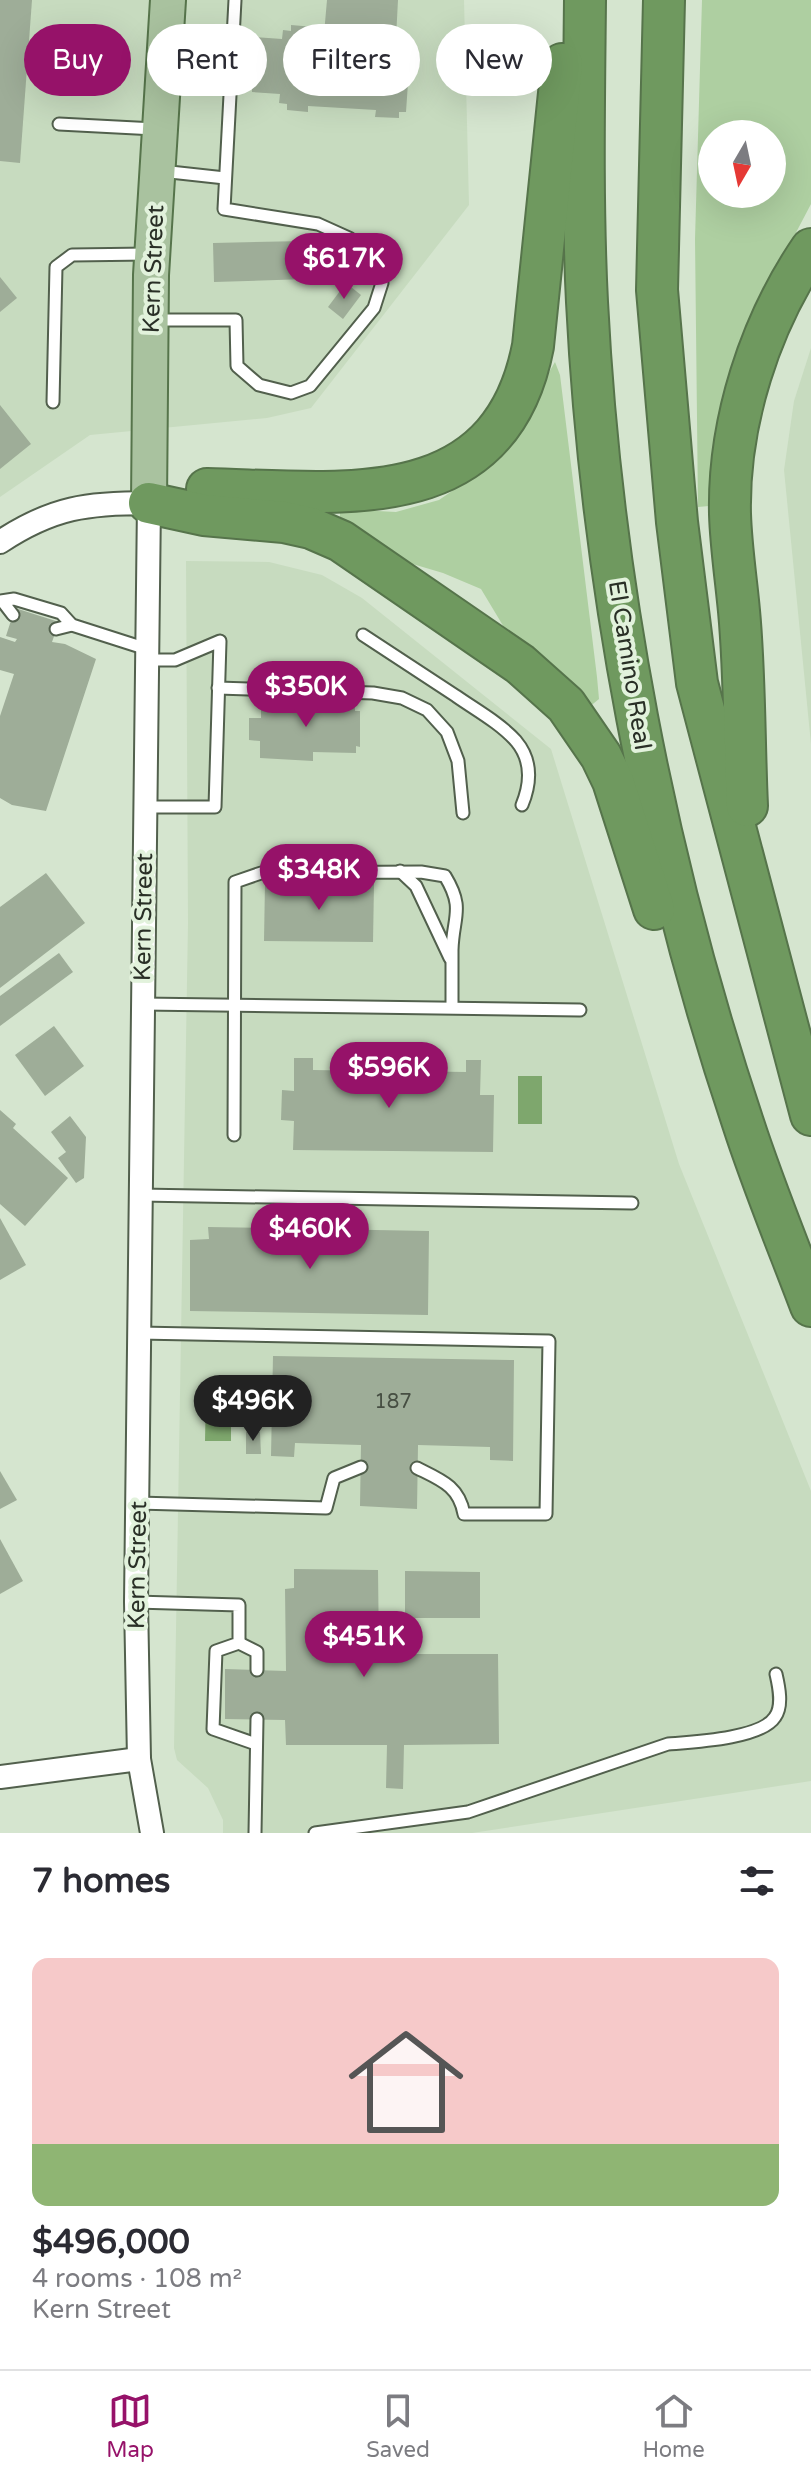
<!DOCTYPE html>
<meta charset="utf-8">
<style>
:root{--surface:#fff;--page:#f7f7f7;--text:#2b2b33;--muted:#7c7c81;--line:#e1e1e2;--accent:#961269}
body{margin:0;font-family:"Varela Round",sans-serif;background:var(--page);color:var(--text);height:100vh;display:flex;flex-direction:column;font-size:30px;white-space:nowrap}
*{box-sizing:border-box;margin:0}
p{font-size:26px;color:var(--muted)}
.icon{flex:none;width:44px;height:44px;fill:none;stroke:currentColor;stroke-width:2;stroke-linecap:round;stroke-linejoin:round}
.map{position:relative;height:1833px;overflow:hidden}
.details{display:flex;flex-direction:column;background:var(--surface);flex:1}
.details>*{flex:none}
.hud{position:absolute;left:24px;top:24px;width:764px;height:72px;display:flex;gap:16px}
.needle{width:52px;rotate:189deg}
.tools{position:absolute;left:698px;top:120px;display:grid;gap:16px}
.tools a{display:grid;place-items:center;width:88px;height:88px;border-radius:50%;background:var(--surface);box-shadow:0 8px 32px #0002;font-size:40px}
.price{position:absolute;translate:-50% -68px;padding:0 18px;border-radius:28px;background:var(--accent);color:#fff;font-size:26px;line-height:52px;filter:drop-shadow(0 2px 4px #0008)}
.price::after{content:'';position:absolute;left:50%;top:48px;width:24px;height:18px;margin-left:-12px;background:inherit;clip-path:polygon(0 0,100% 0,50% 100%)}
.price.selected{background:#222;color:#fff}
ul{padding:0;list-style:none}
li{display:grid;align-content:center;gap:16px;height:424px;padding:0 32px}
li+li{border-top:2px solid var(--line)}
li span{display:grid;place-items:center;height:248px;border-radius:16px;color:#555}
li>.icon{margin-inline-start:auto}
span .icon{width:144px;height:144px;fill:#fffc;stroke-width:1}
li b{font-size:34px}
h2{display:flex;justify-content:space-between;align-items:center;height:96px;padding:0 32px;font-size:34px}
.tag{padding:0 28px;border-radius:36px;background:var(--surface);box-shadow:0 8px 32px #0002;font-size:28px;line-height:72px}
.tag.selected{background:var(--accent);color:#fff}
.dock{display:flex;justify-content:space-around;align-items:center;height:112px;border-top:2px solid var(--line);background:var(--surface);font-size:22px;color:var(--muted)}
.dock a{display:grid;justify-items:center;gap:4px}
.dock .selected{color:var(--accent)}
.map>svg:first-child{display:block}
.built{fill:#c7dbbf}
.green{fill:#aecfa1;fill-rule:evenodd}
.water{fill:#7ea76d}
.building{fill:#9ead98}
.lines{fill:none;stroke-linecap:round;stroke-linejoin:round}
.lane-casing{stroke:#52604d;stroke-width:15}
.street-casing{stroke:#52604d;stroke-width:26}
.primary-casing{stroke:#56744b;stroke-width:38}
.highway-casing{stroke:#56744b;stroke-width:44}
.lane{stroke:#fff;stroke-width:11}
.street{stroke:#fff;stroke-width:22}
.primary{stroke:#a9c29f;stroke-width:34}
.highway{stroke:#6f995f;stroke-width:40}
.labels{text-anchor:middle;stroke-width:8;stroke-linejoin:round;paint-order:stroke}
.number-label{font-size:20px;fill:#464e42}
.street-label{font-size:24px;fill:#292f26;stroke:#e2f2dc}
</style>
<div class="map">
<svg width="811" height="1833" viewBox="0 0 811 1833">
<rect width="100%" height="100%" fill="#d5e5cf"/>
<g class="built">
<path d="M0,0h464l5,205 -158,203 -44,10 -177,17 -90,62z"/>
<path d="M811,348v396l-27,-274 10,-69z"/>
<path d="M186,561l83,1 53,13 40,23 189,151 128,415 132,327v290l-339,52h-249v-13l-15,-32 -31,-28 -3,-12 14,-825z"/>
</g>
<g class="green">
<path d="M702,0h109v204l-41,78 -50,223 -22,2 -3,-268zM712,134h60v60h-60z"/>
<path d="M555,362l5,13 37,302 2,22 -11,9 -77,-69 -30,-50 -38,-16 -54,-16 -49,-37v-11l56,3 43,-12 35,-24 34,-33z"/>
</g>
<g class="water">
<rect x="518" y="1076" width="24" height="48"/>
<path d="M206,1393h25v48h-26z"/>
</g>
<g class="building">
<path d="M0,0h32l-12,163 -20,-2z"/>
<path d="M327,0h71l-2,38 15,1 -5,73h-7v6l-24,-1 1,-7 -68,-4v6l-21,-2v-6l-8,-1 1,-9 -28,-2v-6l-38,-3 3,-42 37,2v-6l28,2 1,-9 8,1v-6l23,2v6l10,1z"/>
<path d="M305,241l2,38 -93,3 -1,-39z"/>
<path d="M0,277l17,21 -17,14z"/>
<path d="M346,283l15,12 -18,24 -15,-12z"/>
<path d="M0,405l31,39 -31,25z"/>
<path d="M15,608l44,14 -7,20 13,2 31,15 -50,152 -34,-6 -12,-7v-82l14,-42 -14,-4v-33l15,5 2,-3 -11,-3z"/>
<path d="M261,700l94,1v10h5v36l-4,-1v7l-43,-1v9l-53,-3v-17l-11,-1v-22h12z"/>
<path d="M46,873l39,50 -85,65v-81z"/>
<path d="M265,883l109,1 -1,58 -109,-1z"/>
<path d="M59,953l14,19 -73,54v-30z"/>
<path d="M54,1026l30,40 -39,30 -30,-41z"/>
<path d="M294,1058h19v12l65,1v-13l18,1v12l70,1v-12h15l-1,35h14l-1,57 -200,-2 1,-29 -13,-1 1,-30 12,1z"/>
<path d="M0,1110l16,14 -3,4 55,50 -43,48 -25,-22z"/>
<path d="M70,1116l16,21 -2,41 -8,5 -18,-25 8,-6 -15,-20z"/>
<path d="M0,1218l26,47 -26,15z"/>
<path d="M208,1227l221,4 -1,84 -238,-4v-71l19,-1z"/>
<path d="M273,1356l241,4 -1,101 -23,-1v-13l-72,-2 -1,64 -57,-3 1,-61 -66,-2 -1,14 -23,-1z"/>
<path d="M246,1432h14l1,22h-15z"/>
<path d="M0,1471l17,29 -17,9z"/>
<path d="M0,1539l23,42 -23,13z"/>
<path d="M294,1569l84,1 1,84h119l1,90 -95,1 -1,44 -17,-1 1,-43h-101l-1,-25 -60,-1v-50l61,2 -1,-82 9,-1z"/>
<path d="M405,1571l75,1v46h-75z"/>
</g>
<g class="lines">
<defs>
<g id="lane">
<path d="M59,124l96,5"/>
<path d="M161,171l64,7"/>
<path d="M155,320h81l1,46 22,19 32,8 19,-7 64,-78 8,-25 -8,-23 -25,-22 -31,-14 -94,-15 11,-209"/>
<path d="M53,402l3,-135 16,-12 76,-1"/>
<path d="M0,601l14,-2 47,14 11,12 75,24"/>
<path d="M3,602l10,13"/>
<path d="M56,629l16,-4"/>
<path d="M363,635c31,20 62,41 93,61 20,14 44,27 60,45 16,19 15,42 6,64"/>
<path d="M218,688l155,5 29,5 25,12 20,22 11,29 5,52"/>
<path d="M145,807h70l5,-166 -45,19h-27"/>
<path d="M400,871l16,15 34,72"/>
<path d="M142,1004l438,6"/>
<path d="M234,1135l1,-253 26,-9 160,-1 24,4c20,33 8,40 7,74 0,19 0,38 0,57"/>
<path d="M140,1195l492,8"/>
<path d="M139,1333l410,8 -3,173h-82c-5,-28 -23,-34 -47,-46"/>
<path d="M138,1503l188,5 8,-30 27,-11"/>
<path d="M136,1602l103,3v38l-23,8 -3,78 43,15"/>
<path d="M239,1643l18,9v18"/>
<path d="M255,1833l2,-114"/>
<path d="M315,1833l153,-21 200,-68c24,-2 93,-5 107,-27 8,-11 4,-30 1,-43"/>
</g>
<g id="street">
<path d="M0,542c53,-35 88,-39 149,-39l-13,1099 3,157 13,74"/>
<path d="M0,1777l139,-18"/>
</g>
<path id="primary" d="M149,503l2,-228 17,-275"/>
<g id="highway">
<path d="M585,0c-1,100 -3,202 2,302 14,278 68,558 156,821 20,62 45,122 68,183"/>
<path d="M664,0l-7,290 20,232 20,161 114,432"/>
<path d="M207,489c133,3 293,29 326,-143l29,-282"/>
<path d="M149,503l55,12 80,7 27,6 30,13 179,123 46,41 35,51 12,25 41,128"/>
<path d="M747,806c-3,-65 -2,-131 -8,-195 -3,-33 -8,-64 -9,-97 -2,-92 30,-190 81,-265"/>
</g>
</defs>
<use href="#lane" class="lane-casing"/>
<use href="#street" class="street-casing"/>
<use href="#primary" class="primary-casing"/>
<use href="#highway" class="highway-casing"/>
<use href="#lane" class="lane"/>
<use href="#street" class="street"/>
<use href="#primary" class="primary"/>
<use href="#highway" class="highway"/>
</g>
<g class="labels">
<g class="number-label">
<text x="393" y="1408">187</text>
</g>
<g class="street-label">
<text transform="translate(153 269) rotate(-88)" y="8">Kern Street</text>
<text transform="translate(630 665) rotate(81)" y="8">El Camino Real</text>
<text transform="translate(143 917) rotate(-89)" y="8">Kern Street</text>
<text transform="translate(137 1565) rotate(-89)" y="8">Kern Street</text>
</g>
</g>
</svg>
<div class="tools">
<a><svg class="needle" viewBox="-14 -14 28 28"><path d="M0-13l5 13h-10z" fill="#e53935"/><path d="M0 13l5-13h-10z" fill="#7c7c81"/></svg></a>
</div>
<b class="price" style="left:344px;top:301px">$617K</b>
<b class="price" style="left:306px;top:729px">$350K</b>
<b class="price" style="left:319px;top:912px">$348K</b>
<b class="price" style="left:389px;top:1110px">$596K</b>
<b class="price" style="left:310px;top:1271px">$460K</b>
<b class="price selected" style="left:253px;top:1443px">$496K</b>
<b class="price" style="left:364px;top:1679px">$451K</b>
<div class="hud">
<a class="tag selected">Buy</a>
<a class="tag">Rent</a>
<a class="tag">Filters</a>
<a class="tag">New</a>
</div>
</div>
<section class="details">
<h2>7 homes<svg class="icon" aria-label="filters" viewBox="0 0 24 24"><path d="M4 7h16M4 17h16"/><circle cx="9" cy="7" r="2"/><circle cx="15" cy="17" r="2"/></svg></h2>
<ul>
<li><span style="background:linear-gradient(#f6c9c9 75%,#8fb573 0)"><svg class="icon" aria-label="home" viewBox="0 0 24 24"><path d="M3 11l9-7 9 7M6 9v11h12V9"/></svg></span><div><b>$496,000</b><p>4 rooms · 108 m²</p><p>Kern Street</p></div></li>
</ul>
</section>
<nav class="dock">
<a class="selected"><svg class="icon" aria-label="map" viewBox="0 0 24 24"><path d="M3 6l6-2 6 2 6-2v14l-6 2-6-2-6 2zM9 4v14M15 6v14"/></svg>Map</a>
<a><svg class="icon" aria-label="saved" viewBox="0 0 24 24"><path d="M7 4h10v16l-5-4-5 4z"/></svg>Saved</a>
<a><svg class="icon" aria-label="home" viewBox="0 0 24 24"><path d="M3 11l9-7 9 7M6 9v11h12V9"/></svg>Home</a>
</nav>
